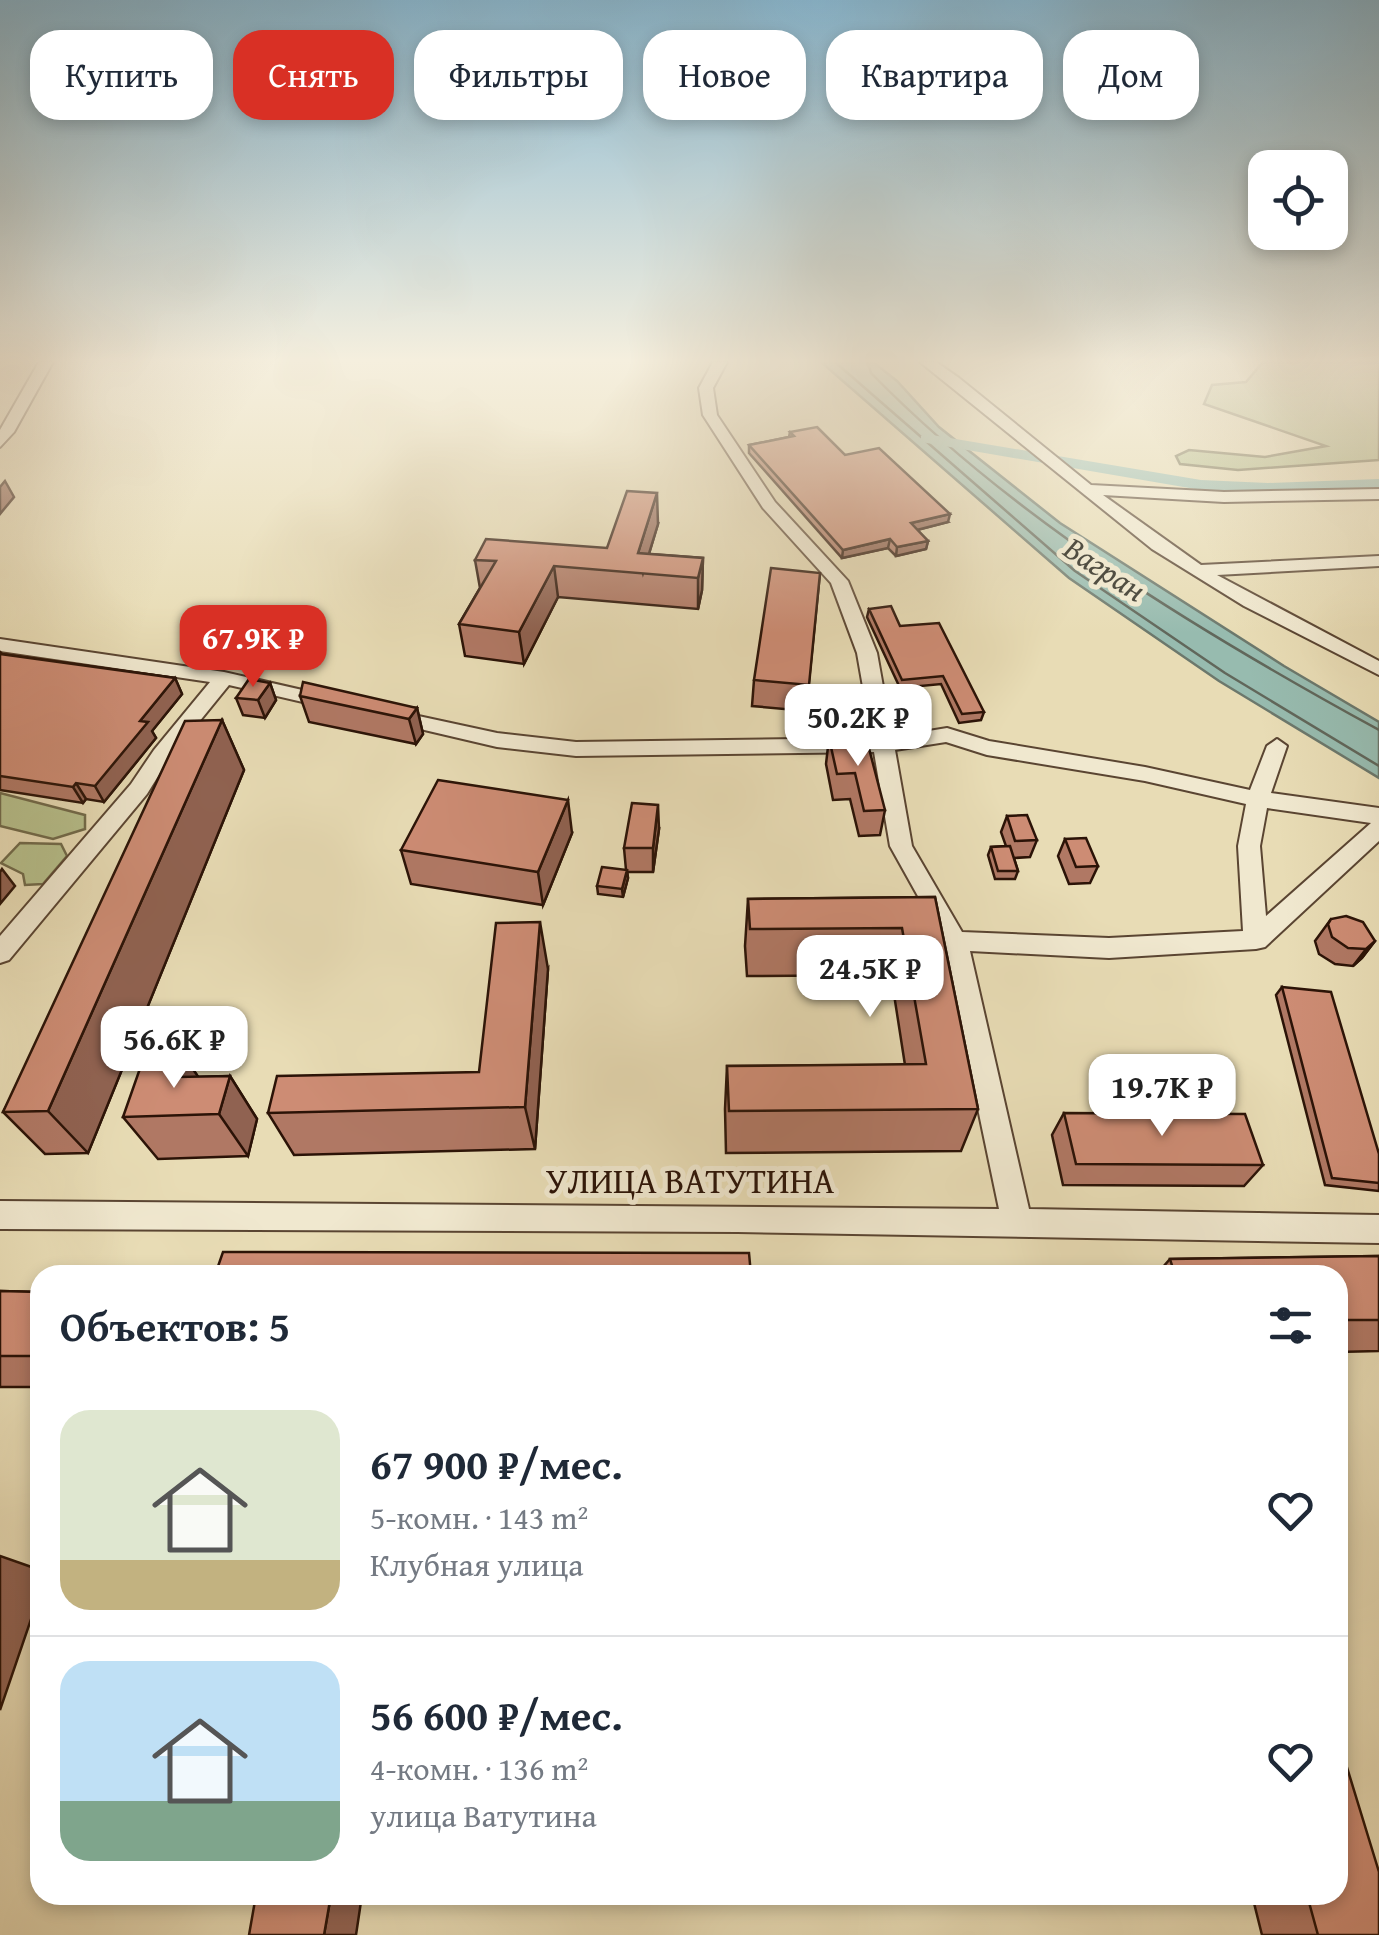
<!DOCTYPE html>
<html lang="ru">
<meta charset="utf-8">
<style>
:root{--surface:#fff;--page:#f2f2f3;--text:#1f2937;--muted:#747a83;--line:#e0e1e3;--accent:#d93025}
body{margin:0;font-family:"Gentium Book Plus",serif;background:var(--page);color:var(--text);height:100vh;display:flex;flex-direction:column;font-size:38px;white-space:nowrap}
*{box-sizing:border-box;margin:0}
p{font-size:32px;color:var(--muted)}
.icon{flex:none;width:55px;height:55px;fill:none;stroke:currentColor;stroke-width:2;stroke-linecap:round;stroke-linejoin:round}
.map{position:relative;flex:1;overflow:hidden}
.sheet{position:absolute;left:30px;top:1265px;width:1318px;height:640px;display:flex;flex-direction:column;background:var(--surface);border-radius:30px;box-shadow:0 5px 15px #0003}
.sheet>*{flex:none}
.banner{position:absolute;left:30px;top:30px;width:1320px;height:90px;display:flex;gap:20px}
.controls{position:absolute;left:1248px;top:150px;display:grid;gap:20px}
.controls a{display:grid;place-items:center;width:100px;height:100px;border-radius:20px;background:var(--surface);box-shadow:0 5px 15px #0003;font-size:50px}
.price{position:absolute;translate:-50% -85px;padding:0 22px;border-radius:20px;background:#fff;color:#222;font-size:32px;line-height:65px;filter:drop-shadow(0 2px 5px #0008)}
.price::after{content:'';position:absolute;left:50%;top:60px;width:30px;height:22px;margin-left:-15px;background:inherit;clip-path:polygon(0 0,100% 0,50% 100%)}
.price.active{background:var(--accent);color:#fff}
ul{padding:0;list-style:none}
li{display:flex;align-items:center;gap:30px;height:250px;padding:0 30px}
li+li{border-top:2px solid var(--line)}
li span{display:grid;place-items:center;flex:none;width:280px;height:200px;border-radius:30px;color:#555}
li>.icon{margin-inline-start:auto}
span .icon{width:120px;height:120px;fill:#fffc;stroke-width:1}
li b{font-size:42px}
h2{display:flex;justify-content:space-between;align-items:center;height:120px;padding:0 30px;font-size:42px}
.chip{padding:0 35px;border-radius:30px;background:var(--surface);box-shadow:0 5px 15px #0003;font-size:35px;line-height:90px}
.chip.active{background:var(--accent);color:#fff}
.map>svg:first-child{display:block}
.green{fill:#b7c08c;stroke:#716a4a;stroke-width:2.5}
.water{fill:#97bbaf;stroke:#6c786c;stroke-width:2.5}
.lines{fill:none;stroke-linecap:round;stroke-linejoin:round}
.shore{stroke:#61675b;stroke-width:2.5}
.canal{fill:#97bbaf;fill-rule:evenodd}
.minor-casing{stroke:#5a4532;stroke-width:4}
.minor{fill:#f0e8cf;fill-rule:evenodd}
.wall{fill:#b07864;stroke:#2b1307;stroke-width:2.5}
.shaded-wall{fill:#906251;stroke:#2b1307;stroke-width:2.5}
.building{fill:#cd8c74;stroke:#2b1307;stroke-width:2.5}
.labels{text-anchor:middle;stroke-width:10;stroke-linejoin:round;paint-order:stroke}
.far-water-label{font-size:32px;font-style:italic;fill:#514e42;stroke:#f0e8cf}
.street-label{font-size:35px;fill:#2b1307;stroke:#f0e8cf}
</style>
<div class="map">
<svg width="1379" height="1935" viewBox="0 0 1379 1935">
<rect width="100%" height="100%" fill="#e8dcb5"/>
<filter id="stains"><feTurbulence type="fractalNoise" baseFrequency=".002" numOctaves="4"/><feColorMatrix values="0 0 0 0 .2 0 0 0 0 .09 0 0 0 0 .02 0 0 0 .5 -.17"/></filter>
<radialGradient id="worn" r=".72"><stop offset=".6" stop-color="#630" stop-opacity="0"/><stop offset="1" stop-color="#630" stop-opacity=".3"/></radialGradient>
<g class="green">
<path d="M1263,362h116v98l-141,10 -58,-6 -4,-8 13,-6 76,7 61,-11 -122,-42 8,-19 34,-3z"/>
<path d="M0,793l85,22v14l-32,10 -53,-13z"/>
<path d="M20,843l41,1 6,12 -24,28 -18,1 -2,-11 -22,-11z"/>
</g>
<path class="water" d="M821,362h52l24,19 42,46 121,96 224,143 95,56v56l-160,-97 -150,-103z"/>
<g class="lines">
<g class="shore">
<path d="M835,362l240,209 150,102 154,93"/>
<path d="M868,362l3,11c145,148 327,258 508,357"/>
</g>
<path class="canal" d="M926,434l275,46 67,3 111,-4v10l-111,4 -67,-3 -280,-48v-6z"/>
<defs>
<g id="minor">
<path d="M39,362h14l-39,70 -14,15v-17z"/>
<path d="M713,362h14l-14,26 4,27 58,87 73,79 29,72 15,84 55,-9 42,13 156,26 105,23 17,-44 10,-7 10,7 -16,47 108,15v33l-114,106 -9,2 -147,9 -139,-7 59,258 350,6v28l-641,-11 -738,-3v-28l999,8 -56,-268 -53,-95 -16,-94 -298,4 -79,-9 -111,-26 -10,-6 10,-6 111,24 79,9 296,-4 -15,-85 -26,-70 -68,-75 -60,-93 -4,-27zM946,742l41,13 158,26 101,23 -8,42 5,85 -134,7 -147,-6 -50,-86 -17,-96zM1267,808l104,15 -105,93 -6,-70z"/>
<path d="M920,362h16l23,16 132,107 133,7 155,-3v10l-155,3 -121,-7 98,70 178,-9v10l-162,9 162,86v14l-135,-69 -92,-57z"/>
<path d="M0,639l224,33 109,25 10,6 -10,6 -104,-24 -61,75 -21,34 -138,166 -9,3v-27l131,-152 23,-34 56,-68 -210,-31z"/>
</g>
</defs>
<use href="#minor" class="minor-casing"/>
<use href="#minor" class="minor"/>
</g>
<g class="wall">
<path d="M790,432l55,23 103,67 -31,8 11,11 -2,8 -30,7 -8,-8 -46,10 -93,-105v-8l40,-8z"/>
<path d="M658,524l-9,30 54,4 -1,32 -4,19 -140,-12 -34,67 -59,-8 -6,-32 21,-36 -5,-28 132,-12z"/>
<path d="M820,573l-14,138 -54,-5 2,-26z"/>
<path d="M869,609l31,17 84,86 -3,8 -22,3 -18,-39 -41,4 -33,-71z"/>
<path d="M0,652l2,2 173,24 7,16 -30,37 4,7 -52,64 -18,-3 -3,4 -83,-13z"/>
<path d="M270,683l6,17 -11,18 -22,-3 -7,-17z"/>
<path d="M300,696l117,12 6,26 -7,10 -107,-22z"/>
<path d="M222,720l22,50 -156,383 -43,1 -42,-42z"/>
<path d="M829,738l56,72 -5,25 -21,1 -9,-37 -17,1 -7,-36z"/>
<path d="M1007,816l30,24 -7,17 -16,1 4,13 -3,8h-20l-7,-24 3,-8 15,-1 -5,-14z"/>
<path d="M659,829l-6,43h-26l1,6 -5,19 -25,-3 -1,-8 29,-16 -2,-22z"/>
<path d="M572,833l-29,72 -132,-21 -10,-34z"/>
<path d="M1065,839l33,27 -8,17 -21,1 -11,-28z"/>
<path d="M935,897l43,212 -17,42 -235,2 -1,-44 2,-43 178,-1 -14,-90 -144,1 -2,-30 3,-47z"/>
<path d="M1331,919l44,22 -13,17 -9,8 -18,-2 -16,-10 -4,-13z"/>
<path d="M548,969l-13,180 -241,6 -26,-42 211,-41z"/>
<path d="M1282,987l97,167v37l-54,-6 -49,-190z"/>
<path d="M184,1056l14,21 32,-1 27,43 -9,37 -90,3 -35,-42z"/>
<path d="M1064,1113l199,52 -19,21 -181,-1 -11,-50z"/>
<path d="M1379,1256v95l-41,1v-77h-182l14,-16z"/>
<path d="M0,1291l40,1v95h-40z"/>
<path d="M1252,1895h86l41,40h-117z"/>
</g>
<g class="shaded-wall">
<path d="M5,481l9,16 -14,17v-27z"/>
<path d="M657,493l1,31 -15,49 -5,-20z"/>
<path d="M950,514l-2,8 -39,10 2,-9z"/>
<path d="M890,539l-2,9 -46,10 1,-8z"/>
<path d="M928,541l-2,8 -30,7 1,-9z"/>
<path d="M703,558l-1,32 -4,19v-31z"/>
<path d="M554,566l4,31 -34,67 -5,-32z"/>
<path d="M175,678l7,16 -30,37 4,7 -52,64 -9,-16 45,-65z"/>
<path d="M270,683l6,17 -11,18 -7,-18z"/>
<path d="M417,708l6,26 -7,10 -7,-25z"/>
<path d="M222,720l22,50 -156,383 -40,-42z"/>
<path d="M76,783l10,16 -3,4 -10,-16z"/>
<path d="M568,800l4,33 -29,72 -5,-33z"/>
<path d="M658,805l1,24 -6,43v-24z"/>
<path d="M2,869l13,17 -15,18v-32z"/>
<path d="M627,870l1,8 -5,19 -1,-8z"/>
<path d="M540,922l8,47 -13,180 -10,-42z"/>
<path d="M1375,941l-13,17 -9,8 13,-17z"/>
<path d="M184,1056l30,44 -37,-23z"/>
<path d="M230,1076l27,43 -9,37 -29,-42z"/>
<path d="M0,1556l40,14v23l-40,117z"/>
<path d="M331,1895h31l-6,40h-32z"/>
</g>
<g class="building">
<path d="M817,427l28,28 34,-7 71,66 -39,9 17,18 -31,6 -7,-8 -47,11 -94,-105 45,-9 -4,-4z"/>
<path d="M627,491l30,2 -19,60 65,5 -5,20 -144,-12 -35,66 -60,-8 37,-63 -21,-1 11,-21 121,9z"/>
<path d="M771,568l49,5 -11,112 -55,-5z"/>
<path d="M891,606l9,20 39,-3 45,89 -22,2 -19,-38 -41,4 -33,-71z"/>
<path d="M0,654l175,24 -35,43 8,1 -53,64 -19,-3 -3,4 -73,-11z"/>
<path d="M249,679l21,4 -12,17 -22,-2z"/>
<path d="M303,682l114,26 -8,11 -109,-23z"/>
<path d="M222,720l-174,391 -45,1 182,-391z"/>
<path d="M866,737l19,73 -21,1 -9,-38 -18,1 -8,-36z"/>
<path d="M438,780l130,20 -30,72 -137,-22z"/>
<path d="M632,803l26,2 -5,43h-29z"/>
<path d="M1027,815l10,25 -22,1 -8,-25z"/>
<path d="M1086,838l12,28 -22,1 -11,-28z"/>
<path d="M1010,846l8,25h-20l-7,-24z"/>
<path d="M602,867l25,3 -5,19 -25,-3z"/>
<path d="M935,897l43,212 -249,2 -2,-45 199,-2 -24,-136 -152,1 -2,-30z"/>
<path d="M1346,916l17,6 12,19 -9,8 -18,-1 -16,-11 -4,-13 3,-5z"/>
<path d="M540,922l-15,185 -257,6 9,-37 202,-4 17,-149z"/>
<path d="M1282,987l49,5 48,162v29l-47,-5z"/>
<path d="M184,1056l-7,21 53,-1 -11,38 -96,3 21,-60z"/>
<path d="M1064,1113l181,1 18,51 -187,-1z"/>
<path d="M223,1252l526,1 2,22h-536z"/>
<path d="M1379,1256v64h-41v-45h-163l-5,-16z"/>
<path d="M0,1291l40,1v64h-40z"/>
<path d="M1338,1738l41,134v63h-61l-11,-40h31z"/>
<path d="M256,1895h75l-7,40h-75z"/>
</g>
<linearGradient id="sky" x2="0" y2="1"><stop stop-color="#87b7d1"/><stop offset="0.57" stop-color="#f5efde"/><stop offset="1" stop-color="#f5efde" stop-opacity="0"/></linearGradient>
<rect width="1379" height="633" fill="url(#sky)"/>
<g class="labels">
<g class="far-water-label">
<text transform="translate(1105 569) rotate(33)" y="11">Вагран</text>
</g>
<g class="street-label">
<text x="690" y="1193">УЛИЦА ВАТУТИНА</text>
</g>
</g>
<rect width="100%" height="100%" filter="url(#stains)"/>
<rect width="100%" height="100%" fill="url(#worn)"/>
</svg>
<div class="controls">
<a><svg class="icon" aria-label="locate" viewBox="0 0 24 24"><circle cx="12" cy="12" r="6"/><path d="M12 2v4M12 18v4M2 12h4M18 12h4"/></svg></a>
</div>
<b class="price active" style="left:253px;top:690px">67.9K ₽</b>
<b class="price" style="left:858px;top:769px">50.2K ₽</b>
<b class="price" style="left:870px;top:1020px">24.5K ₽</b>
<b class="price" style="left:174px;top:1091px">56.6K ₽</b>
<b class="price" style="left:1162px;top:1139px">19.7K ₽</b>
<div class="banner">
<a class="chip">Купить</a>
<a class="chip active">Снять</a>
<a class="chip">Фильтры</a>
<a class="chip">Новое</a>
<a class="chip">Квартира</a>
<a class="chip">Дом</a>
</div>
<section class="sheet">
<h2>Объектов: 5<svg class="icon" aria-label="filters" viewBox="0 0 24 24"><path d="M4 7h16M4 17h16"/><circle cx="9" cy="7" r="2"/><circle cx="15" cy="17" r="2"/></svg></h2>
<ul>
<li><span style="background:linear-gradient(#dfe7d0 75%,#c2b280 0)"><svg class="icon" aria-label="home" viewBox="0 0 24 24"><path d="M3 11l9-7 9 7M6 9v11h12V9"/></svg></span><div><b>67 900 ₽/мес.</b><p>5-комн. · 143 m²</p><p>Клубная улица</p></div><svg class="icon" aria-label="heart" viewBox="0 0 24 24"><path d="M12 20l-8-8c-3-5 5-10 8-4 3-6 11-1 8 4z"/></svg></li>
<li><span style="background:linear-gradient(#bfe0f5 70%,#7fa58c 0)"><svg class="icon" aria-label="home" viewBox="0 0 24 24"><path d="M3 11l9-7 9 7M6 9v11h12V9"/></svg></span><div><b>56 600 ₽/мес.</b><p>4-комн. · 136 m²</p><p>улица Ватутина</p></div><svg class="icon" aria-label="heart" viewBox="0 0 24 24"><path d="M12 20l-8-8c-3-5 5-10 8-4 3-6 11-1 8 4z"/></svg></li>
</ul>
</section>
</div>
